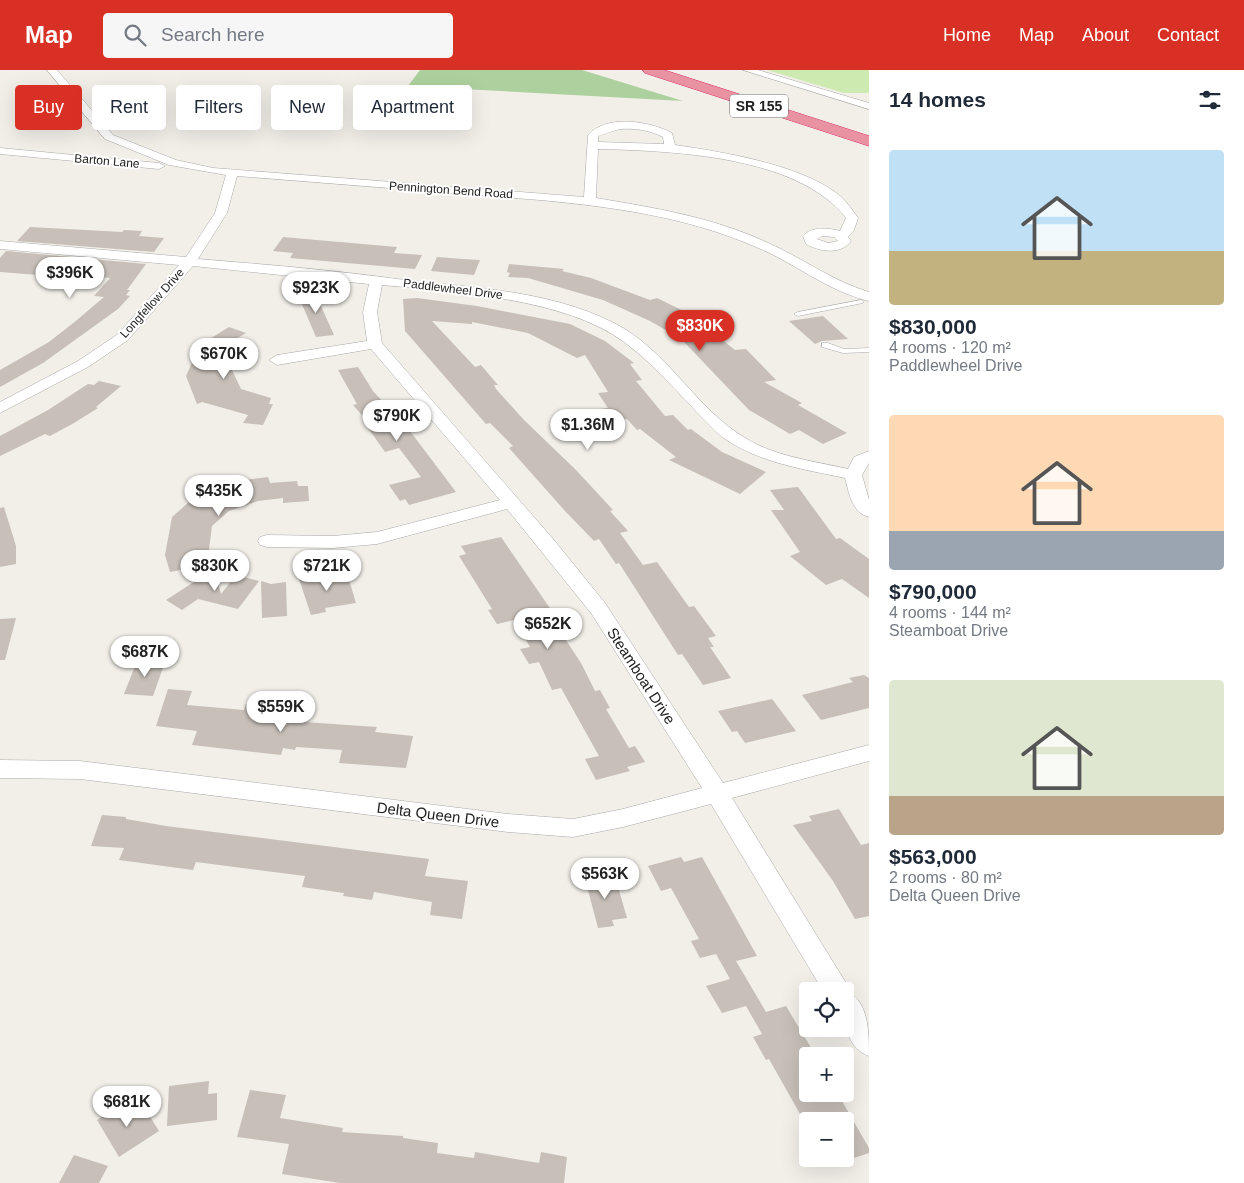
<!DOCTYPE html>
<meta charset="utf-8">
<style>
:root{--surface:#fff;--page:#f6f6f7;--text:#1f2937;--muted:#747a83;--accent:#d93025}
body{margin:0;font-family:Arial,sans-serif;background:var(--page);color:var(--text);height:100vh;display:flex;flex-direction:column;font-size:19px;white-space:nowrap}
*{box-sizing:border-box;margin:0}
p{font-size:16px;color:var(--muted)}
.icon{flex:none;width:28px;height:28px;fill:none;stroke:currentColor;stroke-width:2;stroke-linecap:round;stroke-linejoin:round}
.map{position:relative;flex:1;overflow:hidden}
.side{display:flex;flex-direction:column;background:var(--surface);width:375px}
.side>*{flex:none}
.banner{position:absolute;left:15px;top:15px;width:475px;height:45px;display:flex;gap:10px}
.controls{position:absolute;left:799px;top:912px;display:grid;gap:10px}
.controls a{display:grid;place-items:center;width:55px;height:55px;border-radius:5px;background:var(--surface);box-shadow:0 5px 20px #0002;font-size:25px}
.price{position:absolute;translate:-50% -42px;padding:0 11px;border-radius:18px;background:#fff;color:#222;font-size:16px;line-height:32px;filter:drop-shadow(0 1px 2px #0008)}
.price::after{content:'';position:absolute;left:50%;top:30px;width:15px;height:11px;margin-left:-8px;background:inherit;clip-path:polygon(0 0,100% 0,50% 100%)}
.price.active{background:var(--accent);color:#fff}
ul{padding:0;list-style:none}
li{display:grid;align-content:center;gap:10px;height:265px;padding:0 20px}
li span{display:grid;place-items:center;height:155px;border-radius:5px;color:#555}
li>.icon{margin-inline-start:auto}
span .icon{width:90px;height:90px;fill:#fffc;stroke-width:1}
li b{font-size:21px}
h2{display:flex;justify-content:space-between;align-items:center;height:60px;padding:0 20px;font-size:21px}
.chip{padding:0 18px;border-radius:5px;background:var(--surface);box-shadow:0 5px 20px #0002;font-size:18px;line-height:45px}
.chip.active{background:var(--accent);color:#fff}
header{display:flex;align-items:center;gap:30px;box-sizing:border-box;height:70px;padding:0 25px;background:var(--accent);color:#fff}
header strong{font-size:24px}
nav{display:flex;gap:28px;margin-inline-start:auto;font-size:18px}
.search{width:350px;height:45px;background:var(--page);display:flex;align-items:center;gap:12px;box-sizing:border-box;padding:0 18px;border-radius:5px;color:var(--muted);font-size:19px}
main{display:flex;flex:1;min-height:0}
.map>svg:first-child{display:block}
.grass{fill:#cdebb0}
.forest{fill:#add19e}
.building{fill:#c7bfb8}
.lines{fill:none;stroke-linecap:round;stroke-linejoin:round}
.lane-casing{stroke:#a9a9a9;stroke-width:1}
.street-casing{stroke:#a9a9a9;stroke-width:1}
.highway-casing{stroke:#dc2a67;stroke-width:1}
.lane{fill:#fff;fill-rule:evenodd}
.street{fill:#fff;fill-rule:evenodd}
.highway{fill:#e892a2;fill-rule:evenodd}
.labels{text-anchor:middle;stroke-width:4;stroke-linejoin:round;paint-order:stroke}
.far-street-label{font-size:12px;fill:#222;stroke:#fff}
.shield{fill:#fff;stroke:#646464;stroke-width:1}
.shield-label{font-size:14px;font-weight:bold;fill:#222}
.street-label{font-size:15px;fill:#222;stroke:#fff}
</style>
<header>
<strong>Map</strong>
<div class="search"><svg class="icon" aria-label="search" viewBox="0 0 24 24"><circle cx="10" cy="10" r="6"/><path d="M15 15l6 6"/></svg>Search here</div>
<nav><a>Home</a><a>Map</a><a>About</a><a>Contact</a></nav>
</header>
<main>
<div class="map">
<svg width="869" height="1113" viewBox="0 0 869 1113">
<rect width="100%" height="100%" fill="#f2efe9"/>
<path class="grass" d="M767,0h102v23h-25z"/>
<path class="forest" d="M420,0h162l101,31 -275,-15z"/>
<g class="building">
<path d="M30,157l92,5 2,-2 18,1 -3,5 25,2 -10,14 -137,-11z"/>
<path d="M283,167l114,10 -3,6 28,2 -7,14 -125,-11 3,-5 -20,-2z"/>
<path d="M6,181l140,13 -19,26h3l-4,5 4,1 -12,13 -75,54 -43,24v-17l49,-28 28,-22 27,-23 -10,-1 16,-18 -68,-7 -4,4 -38,-3v-14z"/>
<path d="M437,187l26,2 17,1 -6,15 -43,-4z"/>
<path d="M509,194l55,5 -2,2 29,7 59,22 7,-2 49,24 -5,1 34,27 11,-1 30,31 -12,2 38,21 -4,2 49,28 -24,11 -24,-14 -9,4 -41,-24 -65,-68h-3l-10,-9 -21,-12 -47,-21 -75,-22 -20,-1 2,-4 -3,-1z"/>
<path d="M310,212l24,53 -18,2 -18,-42h8z"/>
<path d="M417,228l60,8 93,18 35,17 29,22 -4,1 12,16 -6,1 29,35 8,-1 15,15 3,-1 31,23 44,20 -26,22 -71,-34 7,-3 -36,-28 -3,1 -10,-11 -19,3 -8,-13 8,-1 -10,-15 10,-1 -23,-37 -8,3 -49,-25 -56,-11v2l-40,-3 43,46 6,-2 17,20h-4l2,4 28,31 52,50 37,40 -3,1 18,20 -8,2 23,32 14,-3 32,45 5,-1 22,30 -8,2 6,9h-4l21,31 -28,7 -21,-31 -4,1 -59,-92 -3,1 -17,-25 -5,2 -29,-30 -56,-63 4,-2 -23,-23 -4,1 -81,-93 -2,-32z"/>
<path d="M823,246l25,23 -26,2 -7,3 -26,-23z"/>
<path d="M229,257l17,6 -10,6 3,2 -16,10 18,38 30,9 -2,6h4l-10,21 -20,-2 5,-8 -46,-13 -5,2 -11,-28 14,-31z"/>
<path d="M358,297l15,24 40,44 43,57 -47,13 -4,-6 -5,2 -11,-16 32,-8 -22,-29 -14,4 -22,-31 3,-1 -13,-15 4,-1 -19,-34z"/>
<path d="M99,311l22,5 -25,21 2,1 -24,15 -24,13 -5,-2 -45,22v-20l48,-26 40,-26 6,1z"/>
<path d="M268,407l2,6 27,-2 1,5h10l1,15 -26,2v-5l-25,3 -29,10 -17,15 -3,23 4,15 -43,8 -5,-17 7,-38 25,-22 47,-15z"/>
<path d="M798,417l38,52 4,-1 29,21v39l-27,-19 -16,6 -36,-29 10,-4 -29,-42h13l-14,-20z"/>
<path d="M4,437l12,39v18l-16,3v-59z"/>
<path d="M501,467l64,93 -5,1 21,32 14,28 5,-1 10,18 -4,1 23,39 6,-2 10,16 -18,5 3,4 -34,9 -11,-21 14,-3 -38,-68 -9,2 -13,-28 -10,2 -9,-15 10,-2 -16,-27 -17,4 -9,-14 4,-1 -33,-53 7,-2 -5,-8z"/>
<path d="M214,499l7,25 15,-19 23,6 -21,28 -40,-10 -16,11 -16,-10z"/>
<path d="M339,499l4,12 6,-1 7,23 -31,5 1,4 -15,3 -12,-36 27,-5 -1,-3z"/>
<path d="M261,511l10,3 15,-2 1,34 -25,2z"/>
<path d="M16,548l-11,42h-5v-41z"/>
<path d="M137,591l28,1 -12,34 -29,-2z"/>
<path d="M864,605l5,3v30l-48,12 -19,-25 51,-13 -4,-4z"/>
<path d="M168,619l24,2 -5,14 57,5 2,-6 15,2 -2,6 47,3 -2,7 73,5 -2,5 38,4 -7,32 -67,-5 3,-13 -46,-3 -1,3 -12,-2 -2,7 -89,-10 5,-14 -41,-5z"/>
<path d="M772,629l24,32 -51,12 -8,-12 -5,1 -14,-21z"/>
<path d="M839,739l22,36 8,-2v73l-14,3 -22,-38 -40,-56 19,-4 -3,-5z"/>
<path d="M102,745l24,2v2l40,7 263,33 -4,17 43,5 -6,38 -32,-4 2,-13 -58,-10 -2,8 -29,-4 1,-3 -42,-6 3,-11 -109,-14 -3,8 -74,-10 5,-12 -33,-2z"/>
<path d="M681,787l3,5 18,-5 55,99 -21,5 30,51 20,-6 30,50h-8v38h30l31,54v5l-24,8v-40h-41l-35,-62 -3,1 -13,-23 9,-3 -16,-28 -24,7 -16,-27 24,-7 -14,-25 -16,4 -9,-17 8,-2 -28,-51 -10,3 -13,-25z"/>
<path d="M607,802l4,16 7,-1 9,31 -15,2 2,6 -16,2 -14,-53z"/>
<path d="M209,1011l-1,13 9,-1v27l-50,6 2,-40z"/>
<path d="M250,1020l36,5 -6,23 63,10 -1,4 61,4v2l35,5 -1,10 37,5 1,-6 64,11 2,-11 26,5 -3,26h-224l-58,-9 7,-30 -52,-7z"/>
<path d="M121,1034l6,10 15,-10 17,27 -40,26 -22,-37z"/>
<path d="M74,1085l34,11 -9,17h-40z"/>
</g>
<g class="lines">
<defs>
<g id="lane">
<path d="M861,230l2,1v2l-65,13 -4,-2 4,-2z"/>
<path d="M822,273h6l16,6 25,-1v4l-26,1 -21,-6z"/>
</g>
<g id="street">
<path d="M47,0h10l56,65 63,25 37,8 371,29 4,-62c19,-21 61,-14 84,-2l3,12c48,7 121,19 160,47 10,7 17,17 23,26l-4,12 -6,7 3,4c-10,14 -31,11 -45,3l-3,-8c9,-10 25,-8 37,-5l6,-13c-49,-63 -175,-67 -248,-69l-2,49c59,10 116,19 170,44 35,15 66,39 103,50v9c-42,-10 -74,-38 -113,-54 -69,-30 -142,-40 -216,-47l-303,-24 -10,37 -29,46c61,5 123,10 184,18 77,11 161,10 232,46 54,27 82,87 133,116 30,18 67,22 101,30l6,-12 15,-6v12l-7,12 7,25v17c-17,-4 -20,-24 -24,-39 -42,-9 -86,-15 -123,-41 -33,-30 -61,-68 -98,-95 -59,-44 -169,-50 -242,-57l-5,27 5,31 172,197 51,63 118,180 146,-38v16l-137,37 114,185 3,10c20,9 20,43 20,63 -27,-10 -24,-41 -24,-65h-22l-112,-187 -88,23 -50,10 -65,-5 -428,-53 -80,-1v-18l80,1 428,53 65,5 50,-10 79,-21 -111,-175 -84,-104 -130,35 -44,4 -66,-1 -7,-2 -2,-4 2,-4 7,-2 66,1 44,-4 123,-32 -129,-151 -94,16 -8,-5 8,-5 90,-14 -4,-29 6,-28 -176,-18 -65,74 -40,27 -88,46v-11l78,-41 40,-27 61,-69 -179,-16v-8l186,16 29,-44 11,-38 -57,-10 -64,-26zM620,59c15,-1 29,1 43,8l1,7 -66,-2v-6zM822,166l12,1 4,4 -10,2 -11,-4z"/>
<path d="M743,0h15l111,33v6z"/>
<path d="M0,78l159,15 6,3 -6,3 -159,-15z"/>
</g>
<path id="highway" d="M643,0h21l205,66v10l-224,-73z"/>
</defs>
<use href="#lane" class="lane-casing"/>
<use href="#street" class="street-casing"/>
<use href="#highway" class="highway-casing"/>
<use href="#lane" class="lane"/>
<use href="#street" class="street"/>
<use href="#highway" class="highway"/>
</g>
<g class="labels">
<g class="far-street-label">
<text transform="translate(107 91) rotate(5)" y="4">Barton Lane</text>
<text transform="translate(451 120) rotate(4)" y="4">Pennington Bend Road</text>
<text transform="translate(453 219) rotate(7)" y="4">Paddlewheel Drive</text>
<text transform="translate(152 233) rotate(-48)" y="4">Longfellow Drive</text>
</g>
<rect class="shield" x="730" y="24.5" width="58" height="23" rx="4"/>
<g class="shield-label">
<text x="759" y="41">SR 155</text>
</g>
<g class="street-label">
<text transform="translate(641 606) rotate(57)" y="5">Steamboat Drive</text>
<text transform="translate(438 745) rotate(7)" y="5">Delta Queen Drive</text>
</g>
</g>
</svg>
<div class="controls">
<a><svg class="icon" aria-label="locate" viewBox="0 0 24 24"><circle cx="12" cy="12" r="6"/><path d="M12 2v4M12 18v4M2 12h4M18 12h4"/></svg></a>
<a>+</a>
<a>−</a>
</div>
<b class="price" style="left:70px;top:229px">$396K</b>
<b class="price" style="left:316px;top:244px">$923K</b>
<b class="price active" style="left:700px;top:282px">$830K</b>
<b class="price" style="left:224px;top:310px">$670K</b>
<b class="price" style="left:397px;top:372px">$790K</b>
<b class="price" style="left:588px;top:381px">$1.36M</b>
<b class="price" style="left:219px;top:447px">$435K</b>
<b class="price" style="left:215px;top:522px">$830K</b>
<b class="price" style="left:327px;top:522px">$721K</b>
<b class="price" style="left:548px;top:580px">$652K</b>
<b class="price" style="left:145px;top:608px">$687K</b>
<b class="price" style="left:281px;top:663px">$559K</b>
<b class="price" style="left:605px;top:830px">$563K</b>
<b class="price" style="left:127px;top:1058px">$681K</b>
<div class="banner">
<a class="chip active">Buy</a>
<a class="chip">Rent</a>
<a class="chip">Filters</a>
<a class="chip">New</a>
<a class="chip">Apartment</a>
</div>
</div>
<section class="side">
<h2>14 homes<svg class="icon" aria-label="filters" viewBox="0 0 24 24"><path d="M4 7h16M4 17h16"/><circle cx="9" cy="7" r="2"/><circle cx="15" cy="17" r="2"/></svg></h2>
<ul>
<li><span style="background:linear-gradient(#bfe0f5 65%,#c2b280 0)"><svg class="icon" aria-label="home" viewBox="0 0 24 24"><path d="M3 11l9-7 9 7M6 9v11h12V9"/></svg></span><div><b>$830,000</b><p>4 rooms · 120 m²</p><p>Paddlewheel Drive</p></div></li>
<li><span style="background:linear-gradient(#ffd9b3 75%,#9aa5b1 0)"><svg class="icon" aria-label="home" viewBox="0 0 24 24"><path d="M3 11l9-7 9 7M6 9v11h12V9"/></svg></span><div><b>$790,000</b><p>4 rooms · 144 m²</p><p>Steamboat Drive</p></div></li>
<li><span style="background:linear-gradient(#dfe7d0 75%,#b9a48a 0)"><svg class="icon" aria-label="home" viewBox="0 0 24 24"><path d="M3 11l9-7 9 7M6 9v11h12V9"/></svg></span><div><b>$563,000</b><p>2 rooms · 80 m²</p><p>Delta Queen Drive</p></div></li>
</ul>
</section>
</main>
